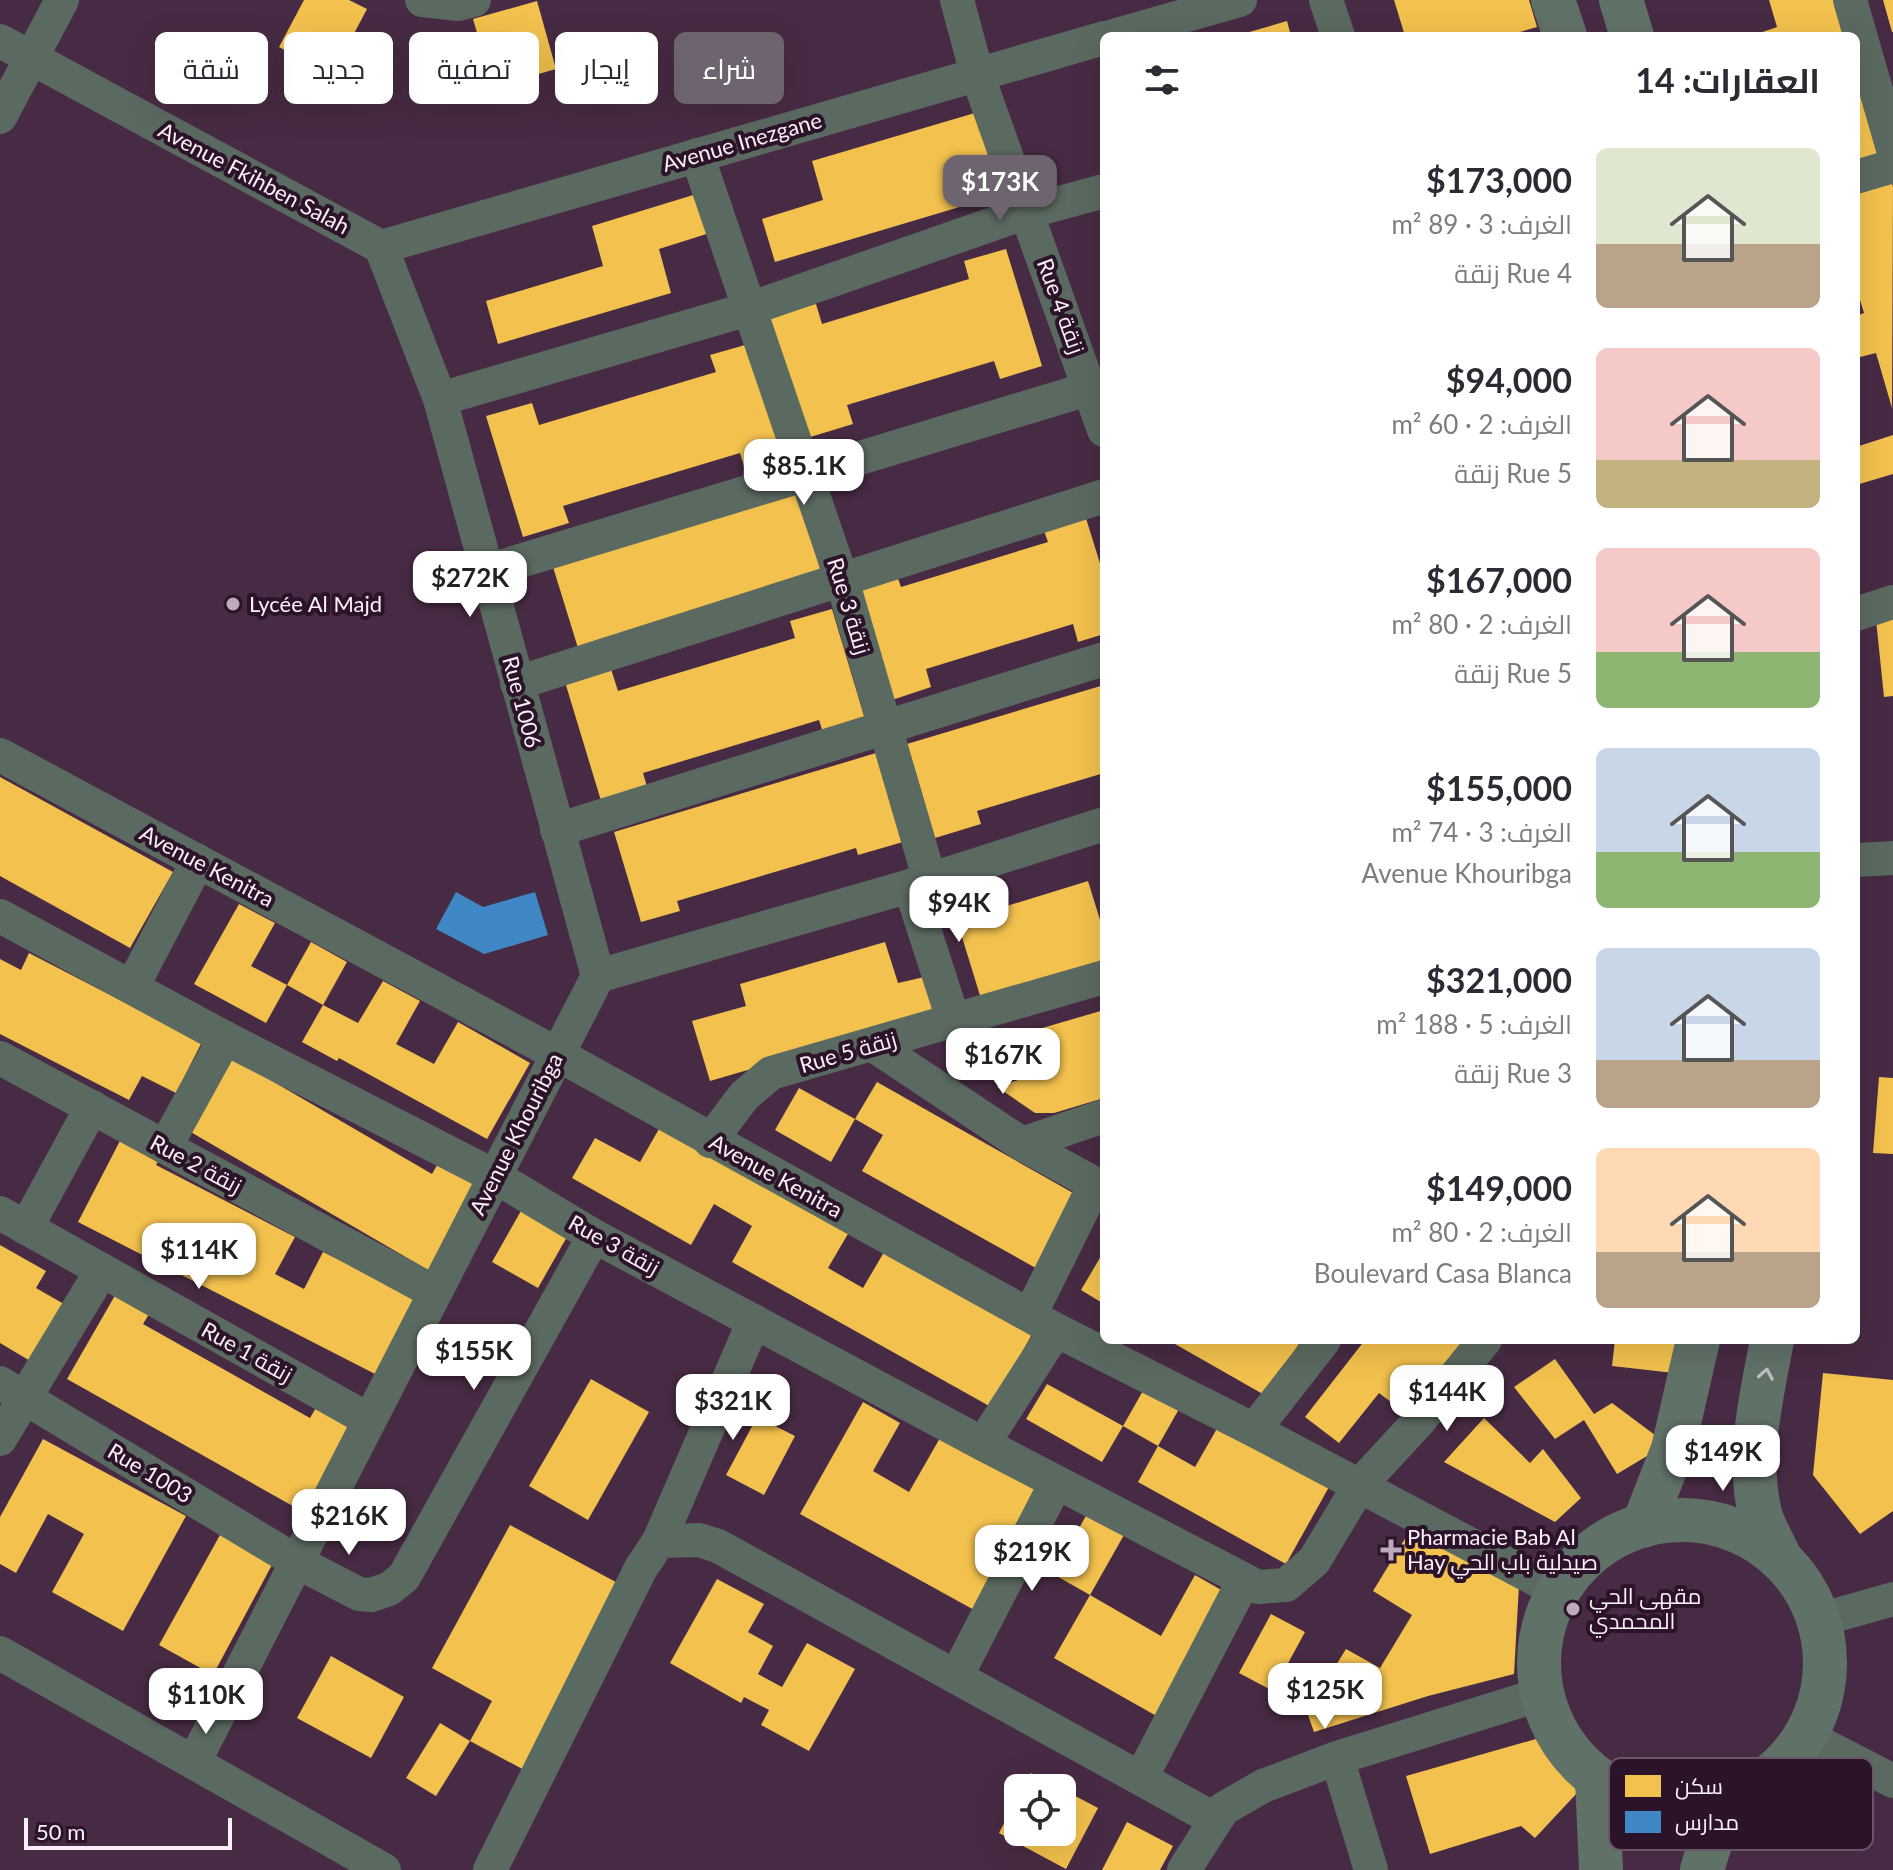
<!DOCTYPE html>
<html lang="ar">
<meta charset="utf-8">
<style>
:root{--surface:#fff;--page:#f2f2f3;--text:#2b2b33;--muted:#7c7c81;--accent:#6d6470}
body{margin:0;font-family:Lato,Cairo,sans-serif;background:var(--page);color:var(--text);direction:rtl;height:100vh;display:flex;flex-direction:column;font-size:30px;white-space:nowrap}
*{box-sizing:border-box;margin:0}
p{font-size:26px;color:var(--muted)}
.icon{flex:none;width:44px;height:44px;fill:none;stroke:currentColor;stroke-width:2;stroke-linecap:round;stroke-linejoin:round}
.map{position:relative;flex:1;overflow:hidden;direction:ltr}
.panel{position:absolute;left:1100px;top:32px;width:760px;height:1312px;display:flex;flex-direction:column;background:var(--surface);border-radius:12px;box-shadow:0 8px 32px #0002;direction:rtl}
.panel>*{flex:none}
.top-card{position:absolute;left:24px;top:32px;width:760px;height:72px;direction:rtl;display:flex;gap:16px}
.tools{position:absolute;left:1004px;top:1774px;display:grid;gap:16px}
.tools a{display:grid;place-items:center;width:72px;height:72px;border-radius:12px;background:var(--surface);box-shadow:0 8px 32px #0002;font-size:40px}
.scale{position:absolute;left:24px;bottom:20px;width:208px;box-sizing:border-box;padding-left:8px;border:4px solid #fceffa;border-top:0;font-size:22px;line-height:28px;white-space:nowrap;color:#fceffa;-webkit-text-stroke:6px #2b1429;paint-order:stroke}
.price{position:absolute;translate:-50% -68px;padding:0 18px;border-radius:16px;background:#fff;color:#222;font-size:26px;line-height:52px;filter:drop-shadow(0 2px 4px #0008)}
.price::after{content:'';position:absolute;left:50%;top:48px;width:24px;height:18px;margin-left:-12px;background:inherit;clip-path:polygon(0 0,100% 0,50% 100%)}
.price.current{background:var(--accent);color:#fff}
ul{padding:0;list-style:none}
li{display:flex;align-items:center;gap:24px;height:200px;padding:0 40px}
li span{display:grid;place-items:center;flex:none;width:224px;height:160px;border-radius:12px;color:#555}
li>.icon{margin-inline-start:auto}
span .icon{width:96px;height:96px;fill:#fffc;stroke-width:1}
li b{font-size:34px}
h2{display:flex;justify-content:space-between;align-items:center;height:96px;padding:0 40px;font-size:34px}
.tag{padding:0 28px;border-radius:12px;background:var(--surface);box-shadow:0 8px 32px #0002;font-size:28px;line-height:72px}
.tag.current{background:var(--accent);color:#fff}
.map>svg:first-child{display:block}
.homes{fill:#f2c14e}
.schools{fill:#3f88c5}
.lines{fill:none;stroke-linecap:round;stroke-linejoin:round}
.minor{stroke:#5b6a60;stroke-width:34}
.major{stroke:#607168;stroke-width:44}
.oneway{stroke:#bebdc0}
.poi-dot{fill:#bdaaba;stroke:#2b1429;stroke-width:3}
.labels{text-anchor:middle;stroke-width:8;stroke-linejoin:round;paint-order:stroke}
.street-label{font-size:22px;fill:#fceffa;stroke:#2b1429}
.poi-label{font-size:22px;fill:#fceffa;stroke:#2b1429;text-anchor:start}
.key{fill:#2b1429;stroke:#6a5668;stroke-width:2}
.key-label{font-size:22px;fill:#fceffa}
</style>
<div class="map">
<svg width="1893" height="1870" viewBox="0 0 1893 1870">
<rect width="100%" height="100%" fill="#472b44"/>
<g class="homes">
<path d="M304,0h45l18,9 -35,66 -53,-28z"/>
<path d="M1394,0h135l8,27 -31,9h-101z"/>
<path d="M1769,0h67l11,36h-96l26,-9z"/>
<path d="M1883,0h10v32h-1z"/>
<path d="M537,1l19,68 -63,18 -20,-68z"/>
<path d="M1287,21l4,15h-52v-1z"/>
<path d="M1856,70l29,95 -29,8z"/>
<path d="M985,110l25,82 -235,70 -13,-43 61,-19 -11,-39z"/>
<path d="M1889,172l4,15 -1,221 -16,-55 -20,5v-42l8,-3 -8,-26v-105z"/>
<path d="M703,192l13,39 -57,18 12,44 -173,51 -12,-43 117,-35 -11,-40z"/>
<path d="M1006,249l36,117 -42,13 -6,-18 -147,44 6,19 -46,14 -37,-120 46,-14 6,20 147,-45 -5,-18z"/>
<path d="M752,343l36,117 -42,13 -6,-20 -177,53 6,17 -46,14 -37,-121 46,-13 7,22 177,-53 -6,-17z"/>
<path d="M1893,435v39l-37,11v-38z"/>
<path d="M797,494l25,81 -244,73 -25,-81z"/>
<path d="M1084,512l20,64v58l-26,8 -5,-18 -147,45 5,18 -45,15 -37,-121 45,-14 7,20 147,-45 -6,-17z"/>
<path d="M1893,608v88l-9,1 -9,-87z"/>
<path d="M832,609l35,117 -42,13 -6,-19 -176,53 5,17 -46,14 -37,-122 46,-13 7,22 177,-53 -5,-17z"/>
<path d="M1104,685v88l-127,38 4,13 -46,14 -28,-94z"/>
<path d="M876,753l27,89 -45,13 -2,-7 -179,53 3,10 -39,11 -27,-90z"/>
<path d="M0,777l173,95 -43,76 -130,-72z"/>
<path d="M1088,881l13,42 3,-1v43l-122,37 -28,-91 40,-13 3,11z"/>
<path d="M239,904l36,19 -24,43 36,19 -21,38 -72,-39z"/>
<path d="M311,942l36,20 -24,43 -36,-20z"/>
<path d="M885,942l13,41 35,-8 12,37 -235,69 -18,-60 54,-15 -6,-22z"/>
<path d="M29,953l139,72 37,11 -29,57 -34,-17 -13,24 -129,-66v-75l21,11z"/>
<path d="M383,981l37,20 -24,43 38,20 24,-42 72,41 -43,76 -148,-81 -2,3 -35,-19 21,-37 35,18z"/>
<path d="M1104,1010v88l-50,15h-19l-38,-26 24,-8 -13,-41z"/>
<path d="M236,1050l31,28 165,96 8,-14 40,23 -52,87 -239,-139z"/>
<path d="M1879,1077l14,1v76l-20,-1z"/>
<path d="M877,1082l205,116 -39,74 -181,-101 21,-36 -28,-16 -24,43 -56,-32 24,-42 56,31z"/>
<path d="M663,1122l189,105 -24,41 35,20 24,-41 148,82 -44,78 -259,-145 20,-36 -38,-22 -23,41 -119,-67 23,-40 45,24z"/>
<path d="M123,1135l38,20 -5,10 139,72 -20,37 29,15 19,-37 55,27 45,12 -44,85 -301,-154z"/>
<path d="M522,1209l46,26 -30,53 -46,-26z"/>
<path d="M0,1245l46,26 -10,17 35,20 -34,57 -37,-22z"/>
<path d="M1104,1251v53l-23,-14z"/>
<path d="M117,1292l34,19 -8,13 167,94 7,-12 39,22 -49,86 -240,-135z"/>
<path d="M1168,1340h133l-33,57z"/>
<path d="M1365,1340h108l-61,78 -33,-25 -40,50 -34,-26z"/>
<path d="M1615,1340h63l-4,33 -62,-7z"/>
<path d="M1555,1359l39,55 18,-11 55,41 -50,30 -33,-54 -29,19 -41,-52z"/>
<path d="M1823,1373l70,7v131l-33,23 -47,-59z"/>
<path d="M591,1379l58,33 -61,108 -59,-34z"/>
<path d="M1047,1384l76,42 -21,36 -76,-43z"/>
<path d="M1144,1389l35,20 -21,37 -35,-20z"/>
<path d="M863,1402l37,21 -27,48 36,21 35,-61 98,57 -66,123 -176,-97z"/>
<path d="M757,1417l38,19 -31,59 -38,-20z"/>
<path d="M1484,1418l46,45 13,-14 38,49 -26,24 -111,-60z"/>
<path d="M1219,1425l110,62 -43,77 -148,-82 20,-36 37,21z"/>
<path d="M43,1439l143,77 -63,115 -71,-39 32,-58 -36,-20 -32,59 -16,-9v-47z"/>
<path d="M1087,1514l37,21 -34,60 71,41 34,-61 35,20 -70,123 -106,-60 36,-63 -37,-21z"/>
<path d="M1414,1524l105,61 -5,89 -86,22 -114,36 -7,-20 39,-63 34,19 32,-53 -39,-24z"/>
<path d="M510,1525l115,62 -99,184 -56,-30 22,-40 -60,-33z"/>
<path d="M220,1535l53,28 -60,112 -54,-30z"/>
<path d="M717,1579l47,25 -16,28 25,14 -15,28 24,13 25,-44 48,26 -46,82 -48,-26 8,-15 -25,-13 -3,6 -71,-40z"/>
<path d="M1271,1614l34,18 -32,59 -34,-18z"/>
<path d="M331,1656l73,41 -33,61 -74,-40z"/>
<path d="M440,1723l30,18 -34,55 -30,-18z"/>
<path d="M1536,1739l42,53 -43,46 -14,-12 -91,28 -24,-78z"/>
<path d="M1031,1773l29,15h-37z"/>
<path d="M1062,1789l36,19 -32,61 -67,-36 19,-36v35h44z"/>
<path d="M1127,1822l46,24 -13,24h-58z"/>
</g>
<path class="schools" d="M456,892l27,15 52,-15 13,43 -64,19 -48,-25z"/>
<g class="lines">
<g class="minor">
<path d="M422,0l36,4 16,-4"/>
<path d="M957,0l20,74 127,356"/>
<path d="M1326,0l12,36"/>
<path d="M1850,0l43,149"/>
<path d="M1113,36l127,-36"/>
<path d="M0,41l381,206"/>
<path d="M0,117l62,-117"/>
<path d="M697,155l145,425 87,297"/>
<path d="M1856,177l37,-11"/>
<path d="M381,247l59,152 158,577"/>
<path d="M381,247l723,-209"/>
<path d="M440,399l312,-91 275,-96 77,-21"/>
<path d="M487,571l617,-187"/>
<path d="M1856,614l37,-12"/>
<path d="M517,683l587,-187"/>
<path d="M0,755l557,299 499,276 198,100 302,160"/>
<path d="M557,830l547,-171"/>
<path d="M1856,860l37,-2"/>
<path d="M910,886l43,133"/>
<path d="M0,916l225,122 269,138 100,60 389,208 275,143 28,-2 28,-24 45,-75 60,-65 66,-81"/>
<path d="M132,987l66,-126"/>
<path d="M875,1046l147,98 82,45"/>
<path d="M0,1058l434,234"/>
<path d="M710,1141l34,-45 27,-23 333,-96"/>
<path d="M1022,1144l82,-28"/>
<path d="M165,1147l60,-109"/>
<path d="M0,1213l369,207"/>
<path d="M26,1228l66,-121"/>
<path d="M1030,1315l65,-131"/>
<path d="M0,1383l299,180 60,31 12,1 18,-6 15,-12 190,-341"/>
<path d="M1254,1430l70,-90"/>
<path d="M0,1439l102,-169"/>
<path d="M983,1444l73,-114"/>
<path d="M659,1541l95,-220"/>
<path d="M1819,1620l74,-21"/>
<path d="M0,1653l384,217"/>
<path d="M956,1677l100,-194"/>
<path d="M1806,1736l87,45"/>
<path d="M1337,1758l34,112"/>
<path d="M194,1762l404,-786 312,-90 194,-62"/>
<path d="M1141,1778l102,-196"/>
<path d="M490,1870l151,-302 18,-27 40,-1 19,6 496,273"/>
<path d="M1184,1870l39,-61 40,-23 74,-28 205,-64"/>
</g>
<g class="major">
<path d="M1553,0l12,36"/>
<path d="M1621,0l11,36"/>
<path d="M1772,1340c-10,55 -26,117 -12,173 4,15 14,31 20,45"/>
<circle cx="1682" cy="1663" r="143"/>
<path d="M1643,1526l30,-77 25,-109"/>
<path d="M1597,1779l4,91"/>
<path d="M1702,1870l21,-69"/>
</g>
</g>
<defs><path id="oneway-chevron" d="M-2-3.5L2.5 0L-2 3.5" fill="none" stroke-width="1.6" stroke-linecap="round" stroke-linejoin="round" transform="scale(2)"/></defs>
<use class="oneway" href="#oneway-chevron" transform="translate(1766 1374) rotate(-80)"/>
<g class="poi-dot">
<circle cx="233" cy="604" r="8"/>
<path d="M1387 1538h8v8h8v8h-8v8h-8v-8h-8v-8h8z"/>
<circle cx="1573" cy="1609" r="8"/>
</g>
<g class="labels">
<g class="street-label">
<text transform="translate(742 142) rotate(-16)" y="8">Avenue Inezgane</text>
<text transform="translate(254 178) rotate(28)" y="8">Avenue Fkihben Salah</text>
<text transform="translate(1061 306) rotate(70)" y="8">Rue 4 زنقة</text>
<text transform="translate(849 606) rotate(73)" y="8">Rue 3 زنقة</text>
<text transform="translate(522 702) rotate(75)" y="8">Rue 1006</text>
<text transform="translate(207 866) rotate(28)" y="8">Avenue Kenitra</text>
<text transform="translate(848 1052) rotate(-16)" y="8">Rue 5 زنقة</text>
<text transform="translate(516 1134) rotate(-63)" y="8">Avenue Khouribga</text>
<text transform="translate(196 1164) rotate(28)" y="8">Rue 2 زنقة</text>
<text transform="translate(776 1176) rotate(29)" y="8">Avenue Kenitra</text>
<text transform="translate(614 1245) rotate(29)" y="8">Rue 3 زنقة</text>
<text transform="translate(247 1352) rotate(29)" y="8">Rue 1 زنقة</text>
<text transform="translate(150 1473) rotate(31)" y="8">Rue 1003</text>
</g>
<g class="poi-label">
<text x="249" y="612">Lycée Al Majd</text>
<text x="1407" y="1545">Pharmacie Bab Al<tspan x="1407" dy="25">Hay صيدلية باب الحي</tspan></text>
<text x="1589" y="1604">مقهى الحي<tspan x="1589" dy="25">المحمدي</tspan></text>
</g>
</g>
<rect x="1609" y="1758" width="264" height="92" rx="12" class="key"/>
<rect x="1625" y="1775" width="36" height="22" fill="#f2c14e"/>
<rect x="1625" y="1811" width="36" height="22" fill="#3f88c5"/>
<g class="key-label">
<text x="1675" y="1794">سكن</text>
<text x="1675" y="1830">مدارس</text>
</g>
</svg>
<div class="tools">
<a><svg class="icon" aria-label="locate" viewBox="0 0 24 24"><circle cx="12" cy="12" r="6"/><path d="M12 2v4M12 18v4M2 12h4M18 12h4"/></svg></a>
</div>
<div class="scale">50 m</div>
<b class="price current" style="left:1000px;top:223px">$173K</b>
<b class="price" style="left:804px;top:507px">$85.1K</b>
<b class="price" style="left:470px;top:619px">$272K</b>
<b class="price" style="left:959px;top:944px">$94K</b>
<b class="price" style="left:1003px;top:1096px">$167K</b>
<b class="price" style="left:199px;top:1291px">$114K</b>
<b class="price" style="left:474px;top:1392px">$155K</b>
<b class="price" style="left:1447px;top:1433px">$144K</b>
<b class="price" style="left:733px;top:1442px">$321K</b>
<b class="price" style="left:1723px;top:1493px">$149K</b>
<b class="price" style="left:349px;top:1557px">$216K</b>
<b class="price" style="left:1032px;top:1593px">$219K</b>
<b class="price" style="left:1325px;top:1731px">$125K</b>
<b class="price" style="left:206px;top:1736px">$110K</b>
<div class="top-card">
<a class="tag current">شراء</a>
<a class="tag">إيجار</a>
<a class="tag">تصفية</a>
<a class="tag">جديد</a>
<a class="tag">شقة</a>
</div>
<section class="panel">
<h2>العقارات: 14<svg class="icon" aria-label="filters" viewBox="0 0 24 24"><path d="M4 7h16M4 17h16"/><circle cx="9" cy="7" r="2"/><circle cx="15" cy="17" r="2"/></svg></h2>
<ul>
<li><span style="background:linear-gradient(#dfe7d0 60%,#b9a48a 0)"><svg class="icon" aria-label="home" viewBox="0 0 24 24"><path d="M3 11l9-7 9 7M6 9v11h12V9"/></svg></span><div><b>$173,000</b><p>الغرف: 3 · 89 m²</p><p>Rue 4 زنقة</p></div></li>
<li><span style="background:linear-gradient(#f6c9c9 70%,#c2b280 0)"><svg class="icon" aria-label="home" viewBox="0 0 24 24"><path d="M3 11l9-7 9 7M6 9v11h12V9"/></svg></span><div><b>$94,000</b><p>الغرف: 2 · 60 m²</p><p>Rue 5 زنقة</p></div></li>
<li><span style="background:linear-gradient(#f6c9c9 65%,#8fb573 0)"><svg class="icon" aria-label="home" viewBox="0 0 24 24"><path d="M3 11l9-7 9 7M6 9v11h12V9"/></svg></span><div><b>$167,000</b><p>الغرف: 2 · 80 m²</p><p>Rue 5 زنقة</p></div></li>
<li><span style="background:linear-gradient(#c9d6e8 65%,#8fb573 0)"><svg class="icon" aria-label="home" viewBox="0 0 24 24"><path d="M3 11l9-7 9 7M6 9v11h12V9"/></svg></span><div><b>$155,000</b><p>الغرف: 3 · 74 m²</p><p>Avenue Khouribga</p></div></li>
<li><span style="background:linear-gradient(#c9d6e8 70%,#b9a48a 0)"><svg class="icon" aria-label="home" viewBox="0 0 24 24"><path d="M3 11l9-7 9 7M6 9v11h12V9"/></svg></span><div><b>$321,000</b><p>الغرف: 5 · 188 m²</p><p>Rue 3 زنقة</p></div></li>
<li><span style="background:linear-gradient(#ffd9b3 65%,#b9a48a 0)"><svg class="icon" aria-label="home" viewBox="0 0 24 24"><path d="M3 11l9-7 9 7M6 9v11h12V9"/></svg></span><div><b>$149,000</b><p>الغرف: 2 · 80 m²</p><p>Boulevard Casa Blanca</p></div></li>
</ul>
</section>
</div>
